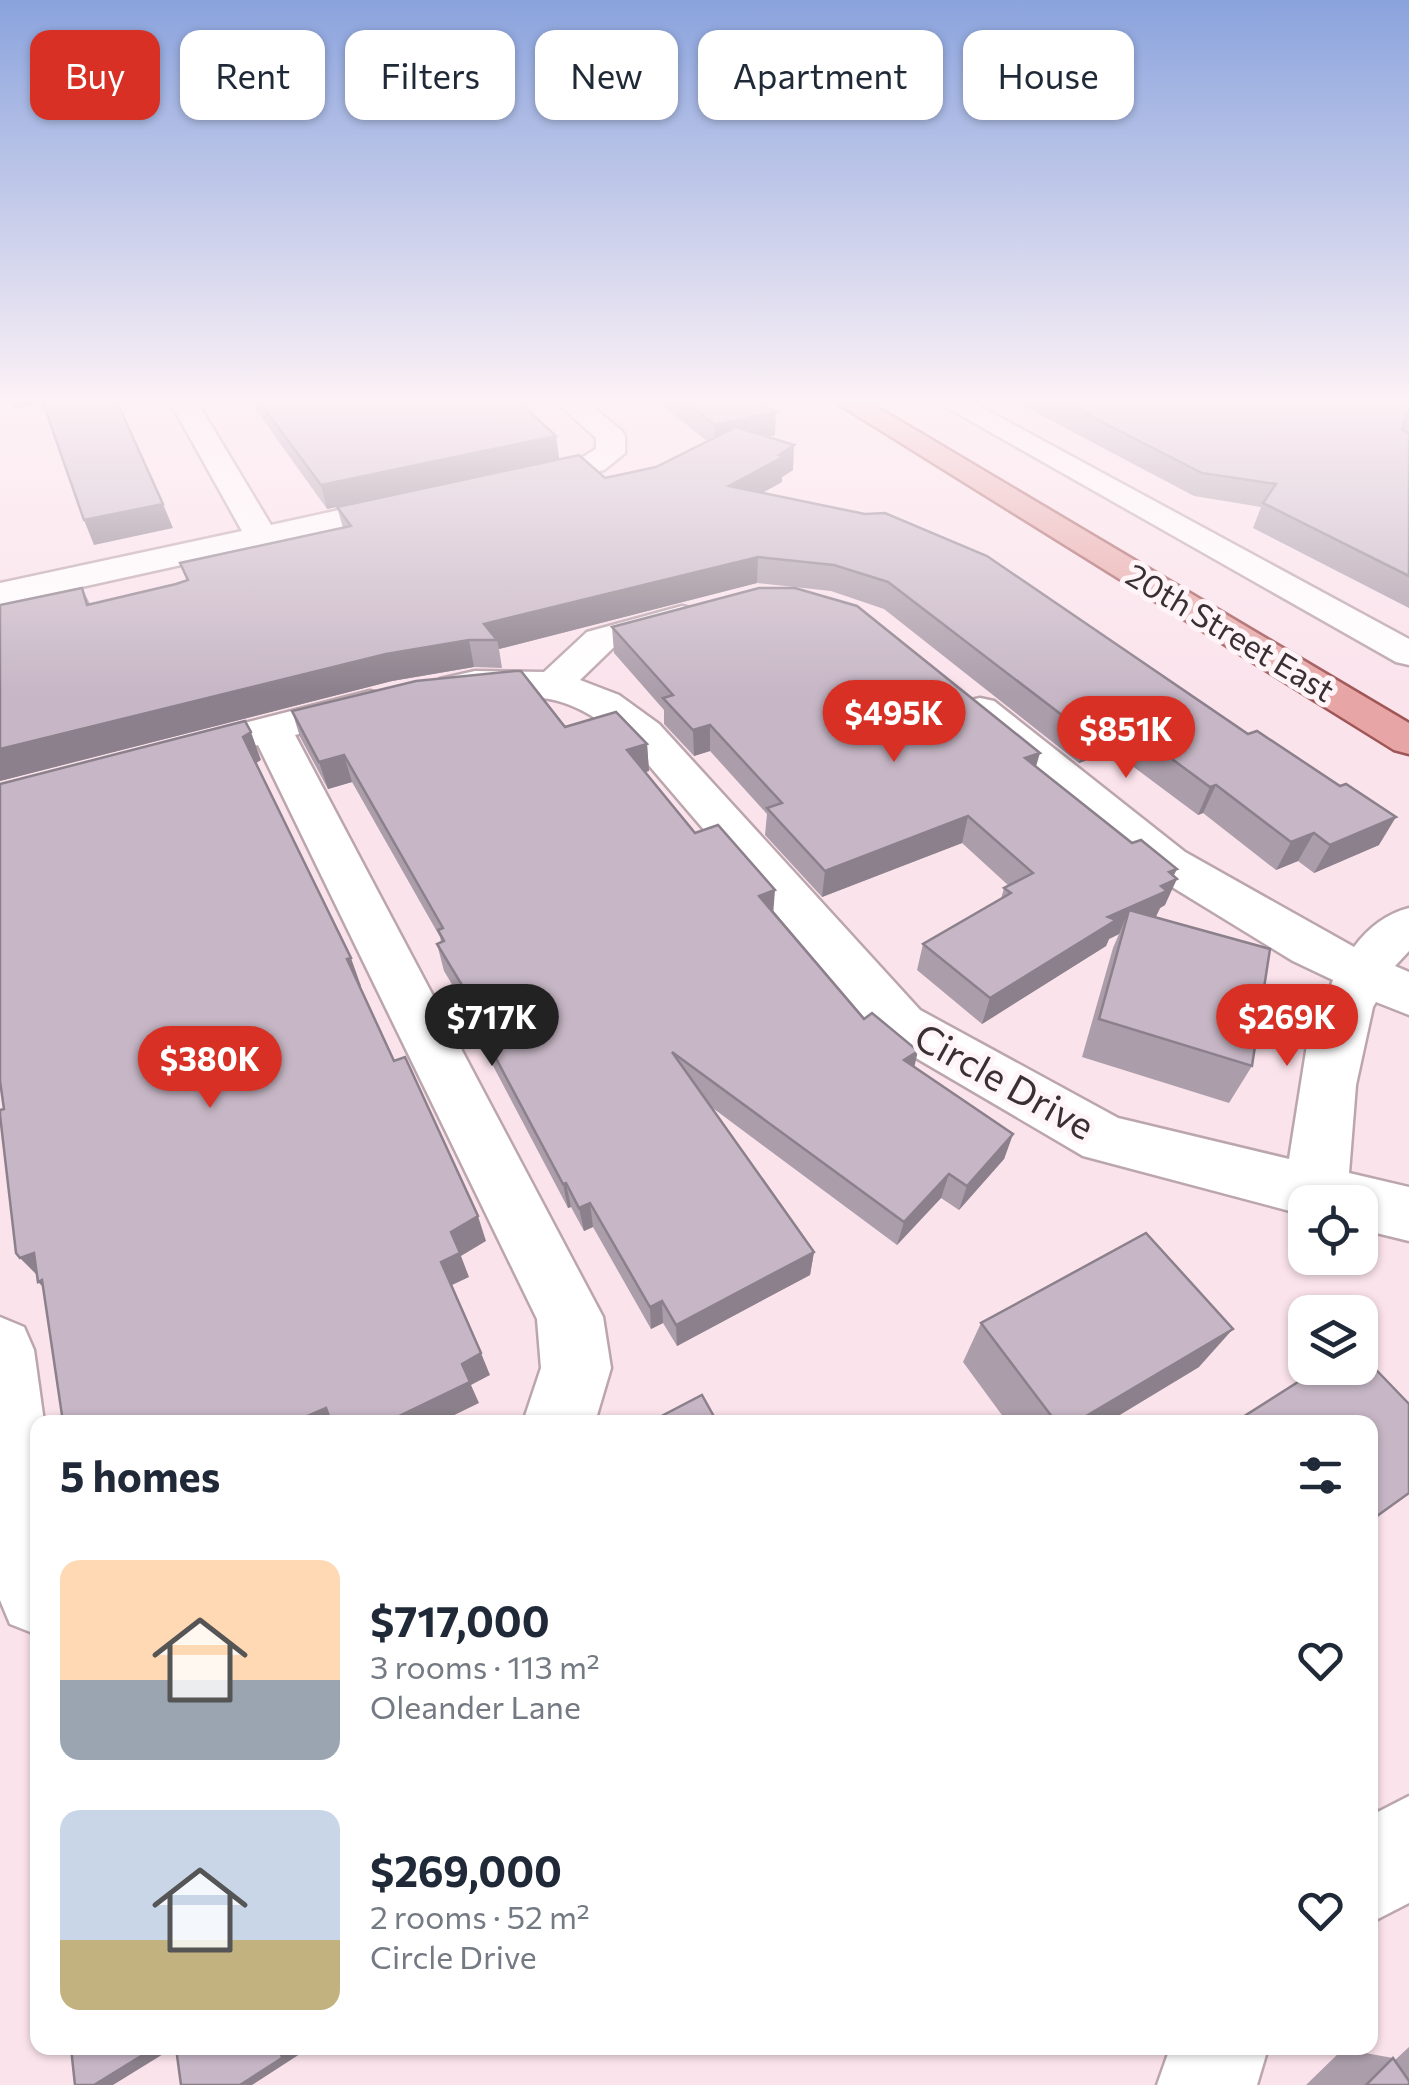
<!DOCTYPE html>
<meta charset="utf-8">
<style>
:root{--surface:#fff;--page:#f6f6f7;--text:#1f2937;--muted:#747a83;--accent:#d93025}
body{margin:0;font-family:Commissioner,sans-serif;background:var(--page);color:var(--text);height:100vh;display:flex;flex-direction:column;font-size:38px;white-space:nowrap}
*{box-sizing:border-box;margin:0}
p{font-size:32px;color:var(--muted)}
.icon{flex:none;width:55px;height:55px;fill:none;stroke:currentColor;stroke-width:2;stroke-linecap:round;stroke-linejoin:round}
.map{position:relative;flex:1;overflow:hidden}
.panel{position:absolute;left:30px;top:1415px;width:1348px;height:640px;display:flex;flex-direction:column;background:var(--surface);border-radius:20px;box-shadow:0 2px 8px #0004}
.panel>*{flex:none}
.banner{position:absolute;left:30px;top:30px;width:1350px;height:90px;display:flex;gap:20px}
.buttons{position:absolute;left:1288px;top:1185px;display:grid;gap:20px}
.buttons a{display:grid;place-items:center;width:90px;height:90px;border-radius:20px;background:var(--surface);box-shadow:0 2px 8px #0004;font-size:50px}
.price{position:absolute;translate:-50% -85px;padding:0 22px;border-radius:35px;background:var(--accent);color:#fff;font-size:32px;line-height:65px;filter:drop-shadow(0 2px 5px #0008)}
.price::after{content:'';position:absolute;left:50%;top:60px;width:30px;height:22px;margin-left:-15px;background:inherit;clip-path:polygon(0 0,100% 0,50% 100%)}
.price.current{background:#222;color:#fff}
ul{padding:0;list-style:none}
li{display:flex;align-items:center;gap:30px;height:250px;padding:0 30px}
li span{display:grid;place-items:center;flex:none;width:280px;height:200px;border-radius:20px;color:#555}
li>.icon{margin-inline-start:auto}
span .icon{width:120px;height:120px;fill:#fffc;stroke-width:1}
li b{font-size:42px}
h2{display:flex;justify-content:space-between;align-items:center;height:120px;padding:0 30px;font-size:42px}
.pill{padding:0 35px;border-radius:20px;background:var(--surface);box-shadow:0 2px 8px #0004;font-size:35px;line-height:90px}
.pill.current{background:var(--accent);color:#fff}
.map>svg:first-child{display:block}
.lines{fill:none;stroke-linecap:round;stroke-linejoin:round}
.minor-casing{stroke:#bca6ae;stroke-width:5}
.major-casing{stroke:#a05656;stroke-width:5}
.minor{fill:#fff;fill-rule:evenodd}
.major{fill:#e7a6a5;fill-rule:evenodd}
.wall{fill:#ab9daa}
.shaded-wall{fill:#8b808b}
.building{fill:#c7b7c6;stroke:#8b808b;stroke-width:2.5}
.labels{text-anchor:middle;stroke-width:10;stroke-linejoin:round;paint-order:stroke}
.far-street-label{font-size:32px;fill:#393033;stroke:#fff5f8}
.street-label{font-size:38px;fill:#393033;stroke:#fff5f8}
</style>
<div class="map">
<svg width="1409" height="2085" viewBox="0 0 1409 2085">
<rect width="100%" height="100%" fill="#fbe3ec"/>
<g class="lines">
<defs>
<g id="minor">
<path d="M169,400h27l75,125 141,-31 11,3 5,7 -5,7 -11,3 -412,91v-22l242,-52z"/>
<path d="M554,400h30l37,30 4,6v17l-21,17 -88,20 -11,-2 -4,-7 4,-7 78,-17 13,-8v-11z"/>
<path d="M934,400h34l441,239v26l-13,-3z"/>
<path d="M682,606l13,3 5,8 -5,8 -82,23 -33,32 39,15 40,29 261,286 198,108 171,41 18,-114 26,-65 -40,-19 -142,-87 -185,-155 -6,-9 6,-9 14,-3 14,3 191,151 169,95c15,-20 32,-33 55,-39v43l-14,15 14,6v43l-33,-13 -3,5 -17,78 -7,88 60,14v54l-49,-12v-27h-55v13l-222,-59 -201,-118 -253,-296c-58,-44 -71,-46 -143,-47 -16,0 -30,4 -46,0l-6,-8 6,-8 35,-8 69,1 43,-40z"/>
<path d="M370,691l14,3 6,9 -6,9 -89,23 308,582 8,51 -16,54h-72l18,-54 -4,-49 -279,-574 -81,21 -15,-4 -6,-9 6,-9z"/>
<path d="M0,1317l24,10 10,23 10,72h-6v213l-28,-11 -10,-24z"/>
<path d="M1409,1796v107l-39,20v-107z"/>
<path d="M1170,2048h98l-11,37h-100z"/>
</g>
<path id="major" d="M832,400h33l544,323v31l-15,-4z"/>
</defs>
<use href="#minor" class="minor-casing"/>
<use href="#major" class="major-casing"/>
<use href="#minor" class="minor"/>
<use href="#major" class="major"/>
</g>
<g class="wall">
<path d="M249,400h268l39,36 3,22 46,20 51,-11 51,-26 -52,-41h102l18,35 -9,2 27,33 -11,7v5l-20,11 617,352 -65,28 -16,-12 -22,9 -73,-57 -5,2 -67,-50 -8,3 -19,-14 -25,9 -195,-154 -53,-18 -74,-8 -258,66 3,19 -28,-1 -82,14 -392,100v-176l82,-17 8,16 97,-23 -7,-18 163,-35 -6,-21 -10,2z"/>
<path d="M1012,400h397v208l-156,-80 8,-21 -67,-11z"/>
<path d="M612,627l424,140 138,109 -9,29 -5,3 -4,9 96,149 -23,37 -147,-46 31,-109 6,-14 -10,5 -3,7 -124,78 -65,-54 6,-26 78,-45 3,-11 5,-2 -47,-43 -140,54 -57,-62 2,-21 -57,-63 -16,5 -30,-32v-14l-50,-57z"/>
<path d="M292,711l273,16 82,17 2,27 -4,1 50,61 78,80 91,106 50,48 99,67 -9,25 -45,51 -18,-12 -44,47 -187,-139 104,146 -4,23 -133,71 -14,-23 -12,6 -58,-102 -9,4 -13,-24 -3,1 -95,-180 -5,-17 -24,-40 -7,-27 4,-2 -1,-5 -88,-155 -24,7 -28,-52z"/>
<path d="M981,1323l218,44 -91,55h-101l-44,-60z"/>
<path d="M1409,2047v38h-103l37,-36 50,9 2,2z"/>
</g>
<g class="shaded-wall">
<path d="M11,400h33l1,3 -31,5z"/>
<path d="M776,412l-1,23 -60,13v-23z"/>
<path d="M556,436l3,22 -232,51 -6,-24z"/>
<path d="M794,445l-1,25 -11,7v5l-53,29v-25z"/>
<path d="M163,504l10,24 -79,17 -10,-25z"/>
<path d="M758,557l-1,26 -258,66 -2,-9 -13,-16z"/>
<path d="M469,640l5,27 -82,14 -392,100v-32l386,-95z"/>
<path d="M710,725v26l-16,5 -1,-26z"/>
<path d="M1113,726l-9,28 -25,9 9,-28z"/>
<path d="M251,732l10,28 -8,5 -10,-28z"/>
<path d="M1142,737l-11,28 -8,3 10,-28z"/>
<path d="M647,744l2,27 -20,6 -2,-27z"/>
<path d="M1040,753l-8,27 -7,-22z"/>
<path d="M344,755l8,27 -24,7 -9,-27z"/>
<path d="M1216,785l-13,28 -5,2 12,-28z"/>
<path d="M968,816l-6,27 -140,54 3,-26z"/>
<path d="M1396,817l-17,28 -65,28 16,-28z"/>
<path d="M1314,833l-16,28 -22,9 15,-28z"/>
<path d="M1177,869l-6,12 6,-2 -12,26 -5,3 -5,10 -26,-8 -10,24 -10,5 -3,7 -124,78 8,-26 118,-81 61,-45z"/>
<path d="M775,890l-2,26 -14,-20z"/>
<path d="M351,958l10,28 -4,1 -10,-28z"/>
<path d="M918,1051l-6,26 -8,-17z"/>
<path d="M1013,1134l-9,25 -45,51 8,-24z"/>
<path d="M949,1174l-8,24 -44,47 7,-23z"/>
<path d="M566,1183l5,24 -3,1 -5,-24z"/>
<path d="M590,1203l3,24 -9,4 -5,-23z"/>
<path d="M478,1216l8,25 -25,15 8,21 -19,9 -9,-24 10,-30z"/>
<path d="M814,1252l-4,23 -133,71 -1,-21z"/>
<path d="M34,1253l28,53 -24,-24 4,-2 -22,-22z"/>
<path d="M662,1301l1,22 -12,6 -1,-22z"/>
<path d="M1233,1329l-34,38 -91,55h-32z"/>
<path d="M481,1353l9,22 -19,10 8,18 -39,19h-53l75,-58z"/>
<path d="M326,1408l11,14h-43z"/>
<path d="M154,2048h19l-60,37h-19z"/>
<path d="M280,2048h23v4l-51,33h-12z"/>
</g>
<g class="building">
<path d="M42,400h74l47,104 -79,16z"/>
<path d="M258,400h259l39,36 -235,49z"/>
<path d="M683,400h74l19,12 -61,13z"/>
<path d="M1059,400h350v15h-3l-4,15 7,3v143l-146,-73 13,-19 -74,-11z"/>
<path d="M736,427l58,18 -15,10 4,2 -54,29 136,28 20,-1 102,43 261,178 9,-3 83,55 6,-2 50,33 -66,28 -16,-12 -23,9 -75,-57 -6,2 -68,-50 -9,3 -20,-14 -25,9 -200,-153 -54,-17 -76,-8 -274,67 13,16h-28l-83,14 -386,95v-144l82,-17 5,17 89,-21 12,-4 -8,-17 171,-37 -14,-19 242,-52 26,23 51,-11z"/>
<path d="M759,588h36l62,18 183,147 -15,5 107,85 9,-3 36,29 -8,3 8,7 -16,7 6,5 -59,26 8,3 -126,78 -67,-54 88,-51 -7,-5 29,-15 -65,-57 -143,55 -58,-63 15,-5 -72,-78 -17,5 -30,-32 10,-3 -61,-68z"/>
<path d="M515,671h6l44,56 51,-15 31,32 -20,6 68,83 23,-8 57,65 -16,6 105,123 8,-6 46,38 -14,9 109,74 -46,52 -18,-12 -45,48 -232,-170 142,200 -138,73 -14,-24 -12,6 -60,-104 -11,5 -13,-25 -3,1 -97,-182 5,-2 -34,-56 7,-3 -6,-11 5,-2 -99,-173 -25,7 -27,-51 124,-30z"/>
<path d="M245,721l6,11 -8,5 108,221 -4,1 47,102 11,-4 73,159 -27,16 9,21 -19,9 40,91 -19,11 8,18 -83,40h-56l-5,-14 -32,14h-231l-21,-142 -4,2 -4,-29 -14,5 -4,-5 -16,-138v-5l4,-1 -4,-28v-297z"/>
<path d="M1129,910l141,39 -18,117 -153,-47z"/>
<path d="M1146,1233l87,96 -157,93h-20l-75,-99z"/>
<path d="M1360,1353l49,51v89l-39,28v-99h-135l85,-54h40z"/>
<path d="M702,1395l15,27h-67z"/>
<path d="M71,2048h83l-60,37h-19z"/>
<path d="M176,2048h104l2,10 -42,27h-59z"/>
<path d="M1393,2058l16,23v4h-43z"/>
</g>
<linearGradient id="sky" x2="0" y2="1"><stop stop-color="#8aa3dd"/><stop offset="0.58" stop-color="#fdf2f6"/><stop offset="1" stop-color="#fdf2f6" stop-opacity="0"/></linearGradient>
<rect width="1409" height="692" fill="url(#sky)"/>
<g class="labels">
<g class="far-street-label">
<text transform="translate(1230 633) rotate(31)" y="11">20th Street East</text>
</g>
<g class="street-label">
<text transform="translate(1004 1082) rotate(29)" y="13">Circle Drive</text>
</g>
</g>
</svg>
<div class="buttons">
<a><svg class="icon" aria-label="locate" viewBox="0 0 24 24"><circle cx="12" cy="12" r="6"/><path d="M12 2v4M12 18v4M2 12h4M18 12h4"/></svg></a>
<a><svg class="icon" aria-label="layers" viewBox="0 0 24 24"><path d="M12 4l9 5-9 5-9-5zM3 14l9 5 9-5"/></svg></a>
</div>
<b class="price" style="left:894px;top:765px">$495K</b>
<b class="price" style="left:1126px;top:781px">$851K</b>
<b class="price current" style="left:492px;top:1069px">$717K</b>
<b class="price" style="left:1287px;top:1069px">$269K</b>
<b class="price" style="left:210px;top:1111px">$380K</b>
<div class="banner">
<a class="pill current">Buy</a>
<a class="pill">Rent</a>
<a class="pill">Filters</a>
<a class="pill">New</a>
<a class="pill">Apartment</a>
<a class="pill">House</a>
</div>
<section class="panel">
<h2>5 homes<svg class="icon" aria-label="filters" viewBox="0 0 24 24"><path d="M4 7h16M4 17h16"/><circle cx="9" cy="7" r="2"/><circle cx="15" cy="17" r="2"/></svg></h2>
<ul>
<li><span style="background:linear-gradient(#ffd9b3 60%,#9aa5b1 0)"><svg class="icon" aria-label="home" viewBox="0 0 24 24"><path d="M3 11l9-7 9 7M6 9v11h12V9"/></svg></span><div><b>$717,000</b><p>3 rooms · 113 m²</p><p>Oleander Lane</p></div><svg class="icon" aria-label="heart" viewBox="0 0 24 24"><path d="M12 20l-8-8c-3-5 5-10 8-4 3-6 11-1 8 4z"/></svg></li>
<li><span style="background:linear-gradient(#c9d6e8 65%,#c2b280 0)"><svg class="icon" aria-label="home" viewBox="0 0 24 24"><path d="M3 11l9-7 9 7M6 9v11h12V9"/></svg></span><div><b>$269,000</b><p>2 rooms · 52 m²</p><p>Circle Drive</p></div><svg class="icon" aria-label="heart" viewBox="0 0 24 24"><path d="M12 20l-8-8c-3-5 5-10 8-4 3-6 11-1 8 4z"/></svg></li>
</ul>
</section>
</div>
